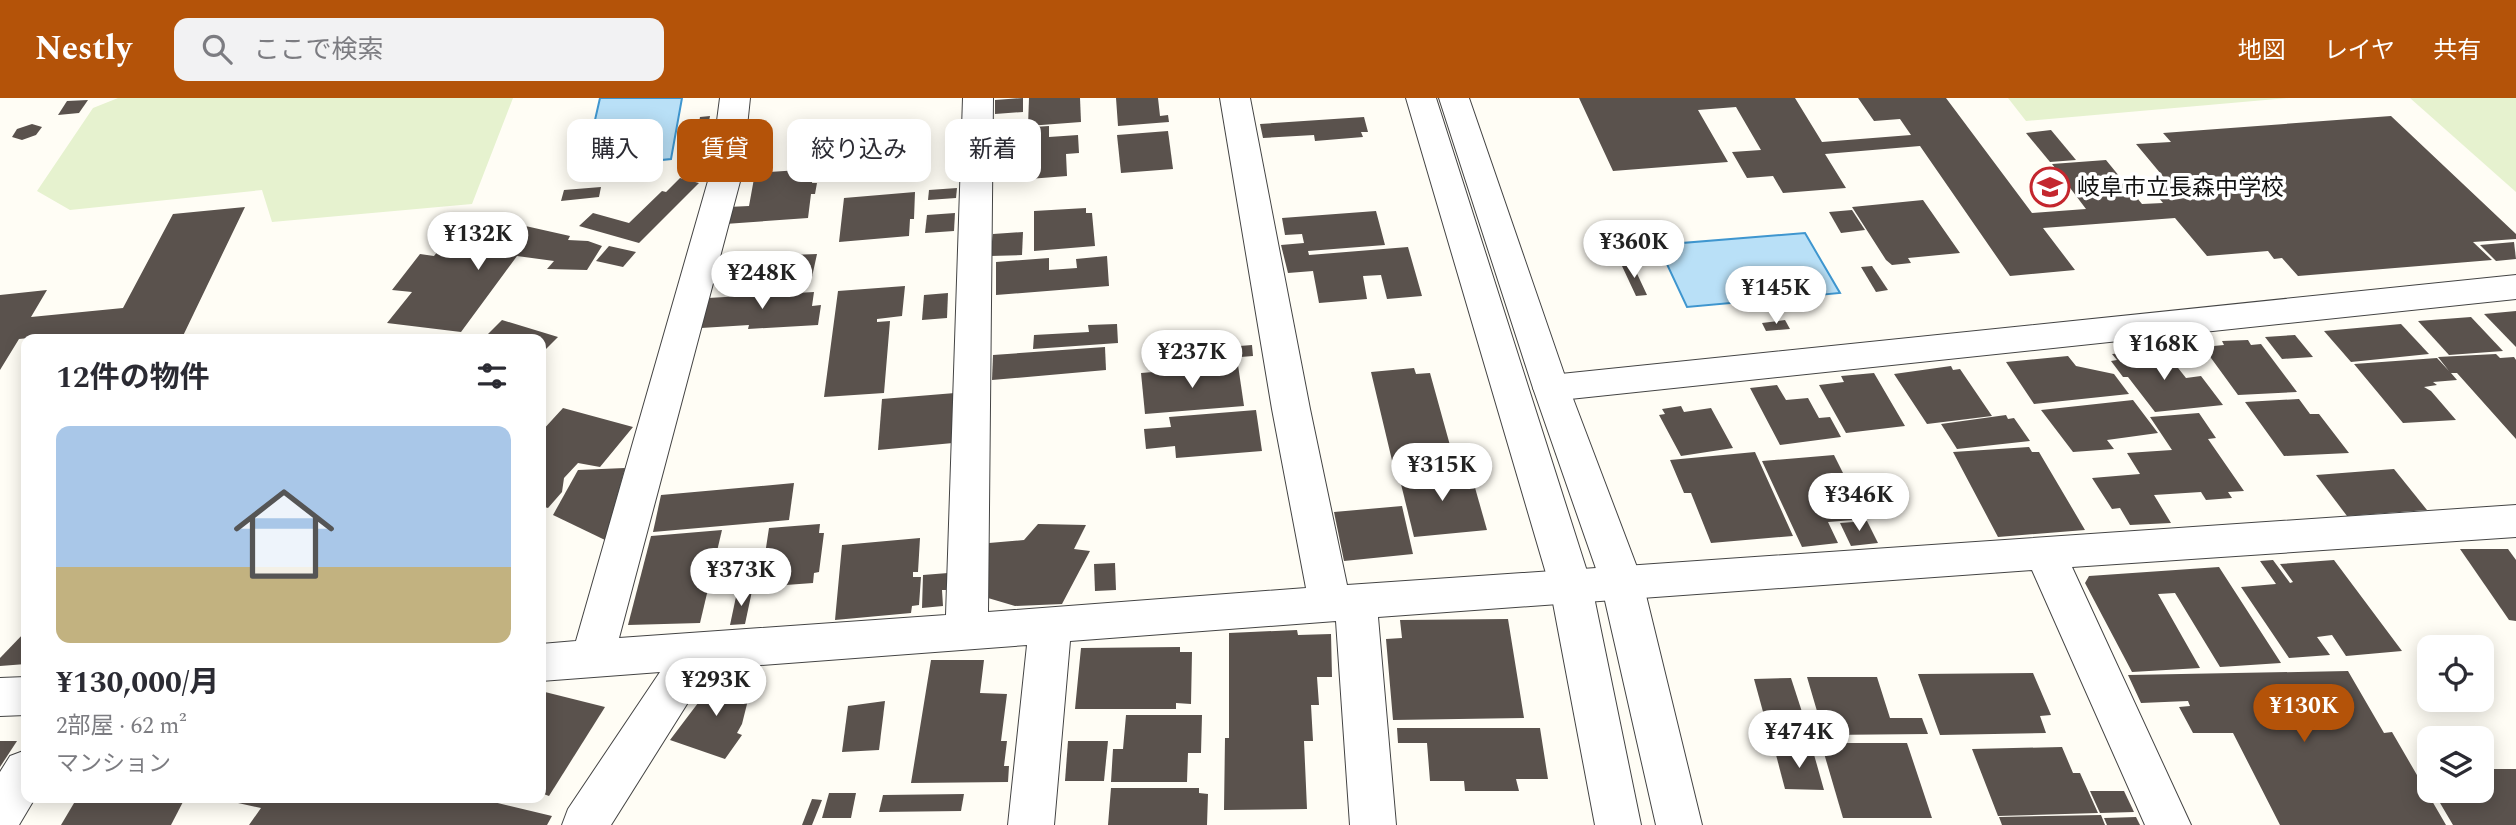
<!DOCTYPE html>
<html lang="ja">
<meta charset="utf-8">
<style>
:root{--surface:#fff;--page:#f2f2f3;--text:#2b2b33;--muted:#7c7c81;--line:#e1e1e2;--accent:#b45309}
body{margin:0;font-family:Spectral,"Noto Sans JP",serif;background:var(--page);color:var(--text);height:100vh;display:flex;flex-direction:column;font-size:26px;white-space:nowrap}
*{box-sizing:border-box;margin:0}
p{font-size:23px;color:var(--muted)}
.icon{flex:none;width:38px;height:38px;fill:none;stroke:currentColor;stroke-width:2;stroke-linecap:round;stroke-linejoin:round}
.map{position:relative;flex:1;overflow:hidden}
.side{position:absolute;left:21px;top:236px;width:525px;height:469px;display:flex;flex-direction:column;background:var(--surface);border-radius:14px;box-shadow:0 4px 18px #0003}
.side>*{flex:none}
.banner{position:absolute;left:567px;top:21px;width:665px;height:63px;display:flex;gap:14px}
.controls{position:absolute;left:2417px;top:537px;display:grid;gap:14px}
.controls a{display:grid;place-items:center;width:77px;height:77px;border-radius:14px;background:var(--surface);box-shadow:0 4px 18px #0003;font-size:35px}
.price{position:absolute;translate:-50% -60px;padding:0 16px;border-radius:24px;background:#fff;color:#222;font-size:23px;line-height:46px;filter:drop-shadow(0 2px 4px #0008)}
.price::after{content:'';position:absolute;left:50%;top:42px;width:21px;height:16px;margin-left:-10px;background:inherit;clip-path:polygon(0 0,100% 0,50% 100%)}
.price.current{background:var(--accent);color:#fff}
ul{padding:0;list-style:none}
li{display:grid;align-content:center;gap:14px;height:371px;padding:0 35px}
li+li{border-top:2px solid var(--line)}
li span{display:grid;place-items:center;height:217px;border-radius:14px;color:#555}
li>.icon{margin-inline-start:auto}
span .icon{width:126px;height:126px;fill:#fffc;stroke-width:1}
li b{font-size:30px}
h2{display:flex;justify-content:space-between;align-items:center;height:84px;padding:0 35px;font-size:30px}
.chip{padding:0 24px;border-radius:14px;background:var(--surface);box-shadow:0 4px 18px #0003;font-size:24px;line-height:63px}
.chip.current{background:var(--accent);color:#fff}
header{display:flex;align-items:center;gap:42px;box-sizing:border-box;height:98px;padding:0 35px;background:var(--accent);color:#fff}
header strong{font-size:33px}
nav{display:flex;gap:38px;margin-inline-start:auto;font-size:24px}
.search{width:490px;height:63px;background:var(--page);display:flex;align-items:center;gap:18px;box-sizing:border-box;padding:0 24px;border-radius:14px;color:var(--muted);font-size:26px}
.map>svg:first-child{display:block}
.pitch{fill:#e6f2cf}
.water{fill:#b9e0f7;stroke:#3f96cf;stroke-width:2}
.building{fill:#5a524d}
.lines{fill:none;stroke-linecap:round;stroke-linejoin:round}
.minor-casing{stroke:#444;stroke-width:2}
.tertiary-casing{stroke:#444;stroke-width:2}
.minor{fill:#fff;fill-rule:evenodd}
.tertiary{fill:#fff;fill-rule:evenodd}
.labels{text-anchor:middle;stroke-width:7;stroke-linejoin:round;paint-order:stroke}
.poi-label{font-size:23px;fill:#111;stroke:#fff;text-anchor:start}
</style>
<header>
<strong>Nestly</strong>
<div class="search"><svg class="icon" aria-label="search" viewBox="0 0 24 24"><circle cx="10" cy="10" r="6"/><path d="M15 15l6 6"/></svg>ここで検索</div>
<nav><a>地図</a><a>レイヤ</a><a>共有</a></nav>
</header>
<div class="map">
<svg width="2516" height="727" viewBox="0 0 2516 727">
<rect width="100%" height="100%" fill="#fffdf5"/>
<g class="pitch">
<path d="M118,0h395l-41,106 -200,18 -10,-32 -192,20 -33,-19 56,-83z"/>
<path d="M2008,0h281l-263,23z"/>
<path d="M2410,0h106v94z"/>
</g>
<g class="water">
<path d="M600,0h82l-11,61 -87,9z"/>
<path d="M1805,135l35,60 -153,14 -29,-62z"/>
</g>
<g class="building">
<path d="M1023,0v14l-28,2v-14z"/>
<path d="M1029,0h51l1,24 -53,4z"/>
<path d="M1116,0h42l2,18 8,-1 1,7 -51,4z"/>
<path d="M1579,0h216l27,44 89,-7 -11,-16 -26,2 -16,-23h88l86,115 54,-4 -34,-45 54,-4 36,44 21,-1 -13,-16 21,-1 -35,-42 35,-2 -8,-9 228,-17 125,118v5l-43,3 19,18 -194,16 -16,-18 -8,1 -6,-8 -61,5 -32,-38 -132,10 32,42 -65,6 -90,-130 -95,8 21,34 -63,5 -10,-17 -26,2 -15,-26 29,-2 -25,-43 -38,3 30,52 -115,9z"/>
<path d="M88,2l-9,13 -21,2 9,-14z"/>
<path d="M710,18l-4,21 -10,1 4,-21z"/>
<path d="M1364,19l4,15h-7l2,5 -48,4 -1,-6 -51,3 -3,-14z"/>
<path d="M32,26l10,3 -6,8 -14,5 -10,-3 5,-8z"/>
<path d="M1049,28v11l29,-2 1,18 -13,1 1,22 -62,5v-33l8,-1v-9l6,-1v-9z"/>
<path d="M2051,32l25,30 -26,2 -24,-29z"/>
<path d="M1168,33l5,38 -52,4 -4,-38z"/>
<path d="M814,71l-2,14h5l-2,11h-4l-3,24 -83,6 3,-17 21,-1 6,-33z"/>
<path d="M680,80l19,5 -60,60 -60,-17 14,-13 36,10 33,-32 4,1z"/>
<path d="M601,89l-2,10 -38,4 3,-11z"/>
<path d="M957,90l-1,10 -28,2 1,-10z"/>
<path d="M915,94l-1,27h-4l-1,17 -70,6 5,-44z"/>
<path d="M1923,102l37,53 -52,5 3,5 -19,2 -6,-5 -34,-53z"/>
<path d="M245,109l-64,133h-125l3,-5 -40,4 -19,31v-75l47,-5 -16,27 92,-9 50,-94z"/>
<path d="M1086,110v5h6l3,33 -61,5v-40z"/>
<path d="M1852,112l13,20 -24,3 -12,-21z"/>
<path d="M1376,113l9,34 -77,6 1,4 99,-8 14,49 -35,3 -6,-24 -18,1 4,23 -48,4 -6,-32 -25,2 -7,-28 23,-2 -2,-9 -17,1 -3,-17z"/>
<path d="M955,115l-1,18 -29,2 2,-18z"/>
<path d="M489,127l30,4 2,-4 49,11 -2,4 20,1 14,5 -15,24 -40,-1 7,-8 -37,-5 -56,76 -74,-9 25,-31 -20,-2 28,-36 14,2 24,-29 29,1z"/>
<path d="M1023,134l-1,23 -32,1 3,-22z"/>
<path d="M2514,144l2,17 -20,2 -16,-16z"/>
<path d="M609,148l27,6 -13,15 -27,-6z"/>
<path d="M817,156l-5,23 -28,2 6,-24z"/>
<path d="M1107,158l2,30 -113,9v-33l53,-4v12l28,-2 -1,-9z"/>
<path d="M1633,167l14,30 -11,1 -14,-30z"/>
<path d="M1872,168l16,24 -12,2 -15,-25z"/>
<path d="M905,188l-3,30 -25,3v3l13,-1 -6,72 -60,4 14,-106z"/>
<path d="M814,194l-2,14 9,-1 -3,20 -70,4 1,-4 -48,3 7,-30z"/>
<path d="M948,195l-1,25 -25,2 2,-25z"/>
<path d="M2516,213v36l-32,-33z"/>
<path d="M2471,219l32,34 -54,4 -31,-34z"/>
<path d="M502,222l56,17 -17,17v-14h-59z"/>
<path d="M1785,222l5,9 -24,2 -4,-8z"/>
<path d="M1117,226l1,19 -85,6 1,-14 55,-3 -1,-7z"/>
<path d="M2401,226l28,30 -78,8 -27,-31z"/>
<path d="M2295,237l18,22 -31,2 -17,-22z"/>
<path d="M2248,242l3,5 10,-1 36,48 -59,3 -35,-48 21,-2 -2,-4z"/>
<path d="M1252,247l1,11 -25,2 -1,-11z"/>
<path d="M1105,249l1,23 -114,10 1,-25z"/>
<path d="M2163,251l23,29 15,-2 22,29 -68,7 -27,-35h-5l-12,-16 6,-1 -5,-6z"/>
<path d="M2496,256l4,4 14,-1 2,3v79l-59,-66h-6l6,7 -24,2 4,3 -13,2 7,4 25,29 -53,3 -49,-59 83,-6 12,13 -11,-14z"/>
<path d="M2068,258l8,10 38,8 15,20 -95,10 -28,-42z"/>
<path d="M1238,267l6,41 -99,8 -4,-41z"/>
<path d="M1951,268l2,4 7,-1 32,47 -65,8 -33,-50z"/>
<path d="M1414,270l2,6 14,-1 26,94 -61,6 -24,-101z"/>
<path d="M1874,275l31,53 -59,7 -27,-48 25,-3 -3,-6z"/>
<path d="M1777,287l9,15 22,-2 11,20 11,-1 11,20 -61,8 -30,-57z"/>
<path d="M955,295l-2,50 -75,7 4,-51z"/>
<path d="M2299,301l11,15h9l30,39 -65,3 -39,-54z"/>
<path d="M2133,302l25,33 -51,7 7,9 -41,3 -32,-42z"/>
<path d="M1681,308l3,6 27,-4 22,40 -52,8 -22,-41 6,-1 -3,-5z"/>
<path d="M563,310l70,19 -33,40 -22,-4 -14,15 -2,14 -14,16 -7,-2v-74z"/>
<path d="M1256,312l6,41 -86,7 -1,-12 -29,3 -2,-20 27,-2 -2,-10z"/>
<path d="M2199,315l17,25 -8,1 36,52 -16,1 4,6 -26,2 -5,-8 -47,3 17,28 -41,2 -10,-17 -8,1 -20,-31 48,-4 -13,-21 45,-3 -22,-33z"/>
<path d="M2006,317l2,4 6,-1 16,23 -73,8 -16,-25z"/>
<path d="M2029,349l3,5h7l46,78 -87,7 -45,-85z"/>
<path d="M1755,354l38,84 -82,7 -20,-50h-7l-14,-33z"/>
<path d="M1834,357l32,64 -38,3 10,21 -36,4 -40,-86z"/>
<path d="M625,370l-20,72 -52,-25 25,-45z"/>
<path d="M2394,371l33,41 -80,6 -31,-41z"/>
<path d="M1470,372l17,60 -73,7 -15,-61z"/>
<path d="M794,385l-5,37 -136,12 8,-37z"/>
<path d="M1402,408l11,48 -69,7 -10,-49z"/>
<path d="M1867,423l11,22 -27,3 -11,-23z"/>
<path d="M820,426l-1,9h5l-5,39 -5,1 -1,10 -53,4 9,-59z"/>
<path d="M1038,426l48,1 -12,24 16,2 -28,53 -47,2 -27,-8 1,-55 35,-3z"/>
<path d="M722,432l-22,93 -72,2 23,-89z"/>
<path d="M920,440l-2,34h-5v5h8l-2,28 -7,1 -1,7 -76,7 7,-75z"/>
<path d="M2460,451h48l8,11v61l-7,-1z"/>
<path d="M2273,462l17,23 3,-1 -13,-18 54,-4 68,91 -56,5 -14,-21 -15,2 13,18 -41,3 -48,-71 35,-3 -16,-23z"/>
<path d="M1115,465l1,27 -21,1 -1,-27z"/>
<path d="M2219,469l62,96 -61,4 -45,-74 -17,1 42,74 -68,4 -47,-89 4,-7z"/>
<path d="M948,475v17h-6l1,16 -21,2 1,-33z"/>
<path d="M752,493l-7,33 -15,1 7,-33z"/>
<path d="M1508,521l16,99 -131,2 -7,-81 16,-1 -2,-18z"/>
<path d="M1297,532l1,5 33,-1 1,43h-15l2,28h-8l2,36h-9l3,68 -83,1 1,-72h4v-105z"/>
<path d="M26,533v33l-26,2v-8z"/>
<path d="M1180,549v5h12l-1,52 -15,-1v6h-101l6,-61z"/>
<path d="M931,562h53l-4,33 27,1 -6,47h6l-3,25h5l-1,16 -97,1z"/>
<path d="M2348,573l36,62 8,-1 54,93h-166l-47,-92h-40l-14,-26 11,-1 -2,-5 -47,2 -13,-28z"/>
<path d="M737,574l16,6 -14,19 9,3 -6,24 -5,9 5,2 -17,24 -55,-19 50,-66 13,4z"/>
<path d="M2033,575l18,42 -11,1 6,17 -106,2 -22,-61z"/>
<path d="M1807,579h70l13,41h32l6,16 -104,1z"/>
<path d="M1791,580l13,40 -39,1 -11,-40z"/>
<path d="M541,593l64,16 -56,89 -8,-3z"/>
<path d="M885,603l-6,49 -37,2 6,-46z"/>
<path d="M1126,617h76l-1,38h-13l-1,29h-76l2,-33h10z"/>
<path d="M1397,630h143l8,51h-32l3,12h-54l-1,-10h-34l-3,-38h-29z"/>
<path d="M0,643h17l-17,26z"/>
<path d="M1068,643h40l-4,40h-39z"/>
<path d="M1821,645h86l25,75h-89z"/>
<path d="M2062,649l11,26h7l18,40 -100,3 -26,-67z"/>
<path d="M1775,653h38l11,39 -39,-1z"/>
<path d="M2482,671h34v56h-63l-20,-34h49z"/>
<path d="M1111,690h88v5l9,1 -1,31h-99z"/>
<path d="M2090,693h34l10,21 -34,1z"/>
<path d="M829,695h27l-5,25h-29z"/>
<path d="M964,696l-3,17 -82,1 4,-17z"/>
<path d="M77,700h108l-14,27h-110z"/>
<path d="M242,700h235l75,18 -5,9h-298l12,-17 -23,-5z"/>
<path d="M812,701l10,1 -10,25h-10z"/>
<path d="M2101,717l4,10h-103l-3,-8z"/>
<path d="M2136,719l4,8h-33l-3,-7z"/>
</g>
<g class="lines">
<defs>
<g id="minor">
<path d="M720,0h30l-8,76 -123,464 327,-23 17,-517h30l-5,514 318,-24 -34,-179 -52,-311h30l60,311 37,176 1169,-80v32l-444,30 119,258h-46l-113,-255 -654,47 18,208h-46l-14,-204 -266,20 -16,184h-46l19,-180 -318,24 -98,156h-49l6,-16 92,-137 -119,9v-37l35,-3 134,-467z"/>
<path d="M2516,177v24l-965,102 -13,-3 -5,-10 5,-10 13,-3z"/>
<path d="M26,579v38l-26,1v-38z"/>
<path d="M26,652v48h9l-16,27h-19v-53l10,-16z"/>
</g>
<g id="tertiary">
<path d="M1406,0h30l156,489 49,238h-46l-45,-238z"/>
<path d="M1439,0h30l100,290 74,195 59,242h-46l-55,-242 -68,-195z"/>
</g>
</defs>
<use href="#minor" class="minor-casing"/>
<use href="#tertiary" class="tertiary-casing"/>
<use href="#minor" class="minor"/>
<use href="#tertiary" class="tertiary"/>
</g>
<defs>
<symbol id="school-ring" viewBox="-11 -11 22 22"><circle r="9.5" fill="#fff" stroke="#c4262e" stroke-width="1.5"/><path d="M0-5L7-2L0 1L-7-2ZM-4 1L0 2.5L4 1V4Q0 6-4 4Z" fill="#c4262e"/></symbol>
</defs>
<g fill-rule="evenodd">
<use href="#school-ring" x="2028" y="67" width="44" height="44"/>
</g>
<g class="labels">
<g class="poi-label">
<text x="2077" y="97">岐阜市立長森中学校</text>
</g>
</g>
</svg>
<div class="controls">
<a><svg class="icon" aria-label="locate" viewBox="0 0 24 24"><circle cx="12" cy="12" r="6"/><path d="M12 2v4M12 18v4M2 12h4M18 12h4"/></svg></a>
<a><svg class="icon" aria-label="layers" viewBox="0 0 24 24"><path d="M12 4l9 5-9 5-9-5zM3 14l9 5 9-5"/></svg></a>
</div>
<b class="price" style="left:478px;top:174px">¥132K</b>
<b class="price" style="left:1634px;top:182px">¥360K</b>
<b class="price" style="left:762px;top:213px">¥248K</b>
<b class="price" style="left:1776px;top:228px">¥145K</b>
<b class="price" style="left:2164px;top:284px">¥168K</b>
<b class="price" style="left:1192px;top:292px">¥237K</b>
<b class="price" style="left:1442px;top:405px">¥315K</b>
<b class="price" style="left:1859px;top:435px">¥346K</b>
<b class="price" style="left:741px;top:510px">¥373K</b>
<b class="price" style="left:716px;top:620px">¥293K</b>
<b class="price current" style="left:2304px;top:646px">¥130K</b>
<b class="price" style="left:1799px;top:672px">¥474K</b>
<div class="banner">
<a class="chip">購入</a>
<a class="chip current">賃貸</a>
<a class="chip">絞り込み</a>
<a class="chip">新着</a>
</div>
<section class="side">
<h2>12件の物件<svg class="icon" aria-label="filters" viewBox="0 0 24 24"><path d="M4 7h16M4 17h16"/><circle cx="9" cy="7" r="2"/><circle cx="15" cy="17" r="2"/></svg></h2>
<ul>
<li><span style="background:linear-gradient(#a9c7e8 65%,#c2b280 0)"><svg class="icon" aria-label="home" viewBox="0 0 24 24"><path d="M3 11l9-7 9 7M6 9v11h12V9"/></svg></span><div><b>¥130,000/月</b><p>2部屋 · 62 m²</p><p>マンション</p></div></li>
</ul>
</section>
</div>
